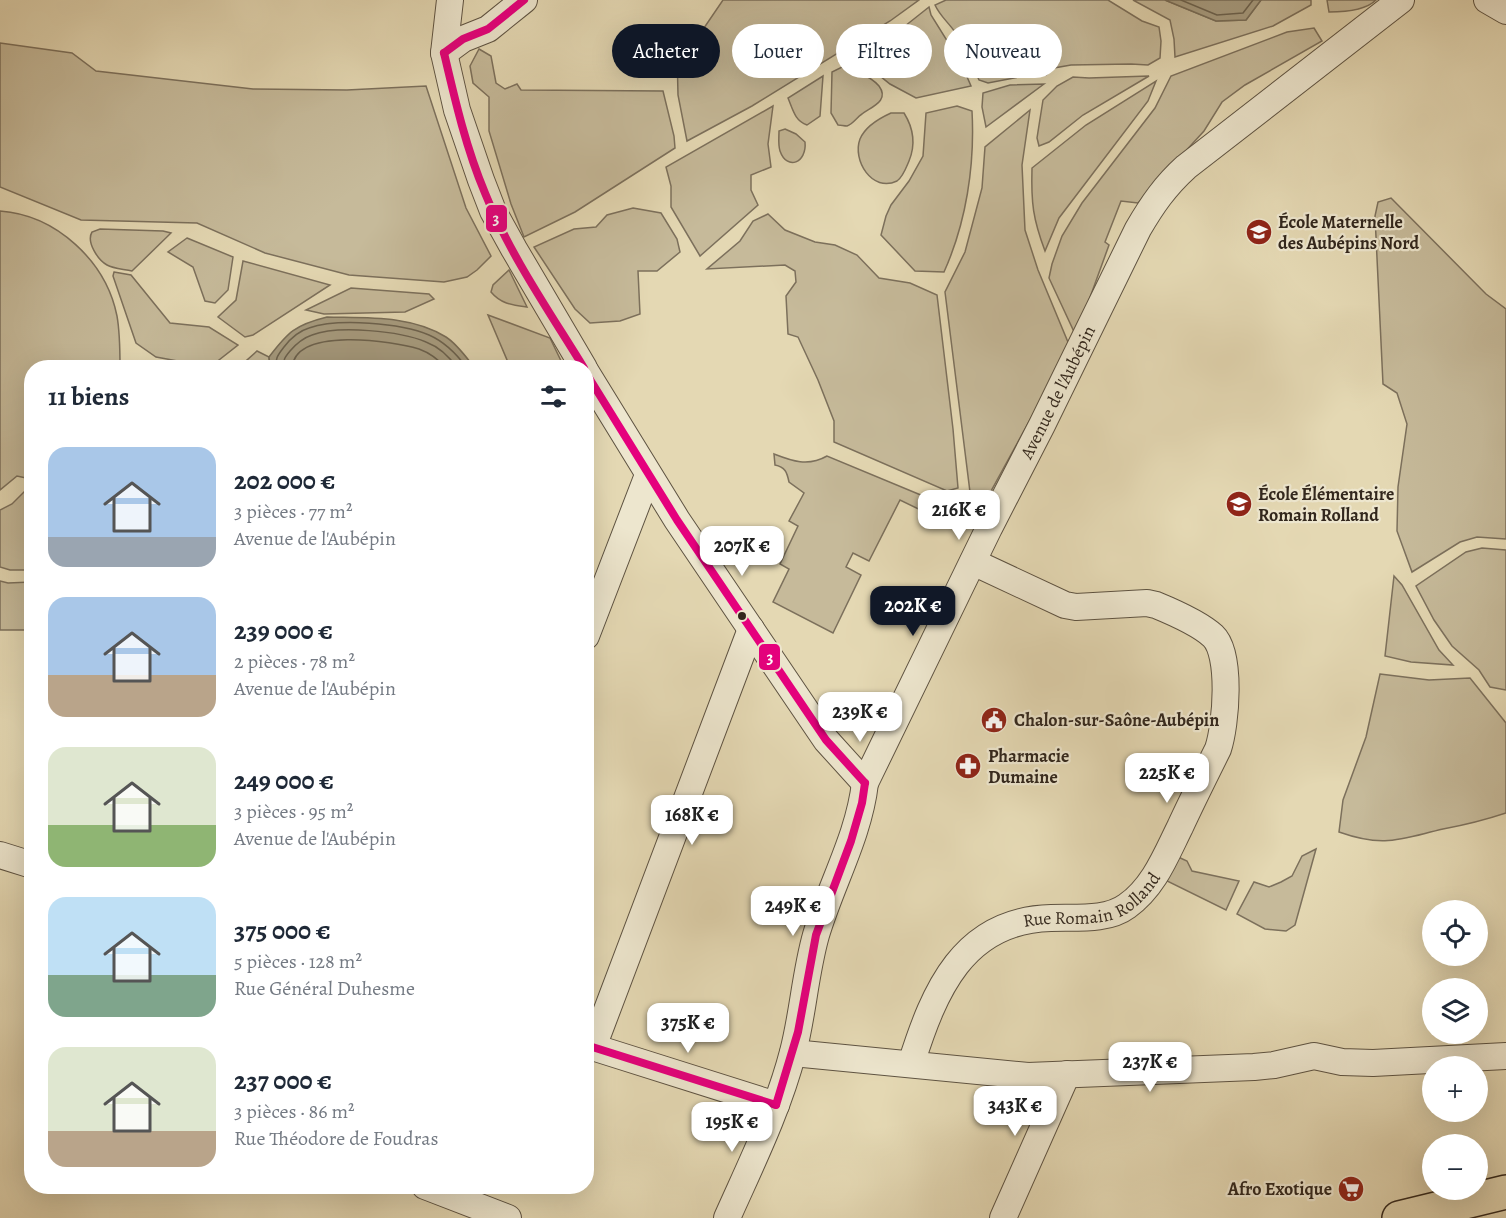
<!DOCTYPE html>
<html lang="fr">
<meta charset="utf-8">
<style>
:root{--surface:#fff;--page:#f6f6f7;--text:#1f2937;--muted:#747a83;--accent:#111827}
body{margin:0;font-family:Alegreya,serif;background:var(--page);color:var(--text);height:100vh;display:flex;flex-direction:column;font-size:22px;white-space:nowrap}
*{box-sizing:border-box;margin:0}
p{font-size:20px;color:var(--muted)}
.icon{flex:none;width:33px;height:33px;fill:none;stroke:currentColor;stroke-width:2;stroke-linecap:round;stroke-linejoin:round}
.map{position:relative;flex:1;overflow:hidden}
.details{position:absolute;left:24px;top:360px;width:570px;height:834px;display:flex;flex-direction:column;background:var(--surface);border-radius:24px;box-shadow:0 6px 24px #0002}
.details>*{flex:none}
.guide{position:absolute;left:612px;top:24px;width:570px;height:54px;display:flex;gap:12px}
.tools{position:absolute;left:1422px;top:900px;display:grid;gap:12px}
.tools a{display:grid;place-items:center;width:66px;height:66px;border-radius:50%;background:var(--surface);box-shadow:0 6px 24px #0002;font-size:30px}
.price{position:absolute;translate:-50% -51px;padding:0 14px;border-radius:12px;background:#fff;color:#222;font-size:20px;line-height:39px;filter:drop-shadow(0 2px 3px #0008)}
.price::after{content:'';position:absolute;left:50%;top:36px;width:18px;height:14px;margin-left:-9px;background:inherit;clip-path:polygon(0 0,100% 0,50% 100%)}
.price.current{background:var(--accent);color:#fff}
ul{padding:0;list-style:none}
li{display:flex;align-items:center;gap:18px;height:150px;padding:0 24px}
li span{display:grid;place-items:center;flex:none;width:168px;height:120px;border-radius:18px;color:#555}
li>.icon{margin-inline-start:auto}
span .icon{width:72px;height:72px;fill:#fffc;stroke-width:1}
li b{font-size:26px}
h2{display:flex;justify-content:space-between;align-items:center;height:72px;padding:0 24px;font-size:26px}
.pill{padding:0 21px;border-radius:27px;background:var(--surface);box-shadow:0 6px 24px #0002;font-size:21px;line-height:54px}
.pill.current{background:var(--accent);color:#fff}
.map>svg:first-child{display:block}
.green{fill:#c6ba9a;stroke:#7c705c;stroke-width:1.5}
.water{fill:#a79c80;stroke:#786d58;stroke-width:1.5}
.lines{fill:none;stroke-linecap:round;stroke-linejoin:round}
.shore{stroke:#6c624e;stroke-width:1.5}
.minor-casing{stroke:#5e5342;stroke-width:28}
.major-casing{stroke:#32271d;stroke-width:36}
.minor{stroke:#ede6ce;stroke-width:26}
.major{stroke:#e4d8b3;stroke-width:33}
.bus-1-casing{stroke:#ede6ce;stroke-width:12}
.bus-1{stroke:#e5007d;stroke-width:8}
.bus-dot{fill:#32271d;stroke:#ede6ce;stroke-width:2}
.labels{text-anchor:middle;stroke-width:4.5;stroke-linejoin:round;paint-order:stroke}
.poi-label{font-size:18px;font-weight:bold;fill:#32271d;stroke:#ede6ce;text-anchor:start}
.street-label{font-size:18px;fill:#32271d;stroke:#ede6ce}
.line-badge{stroke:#ede6ce;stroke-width:2}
.badge-label{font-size:16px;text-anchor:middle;font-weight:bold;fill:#fff}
</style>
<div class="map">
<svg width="1506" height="1218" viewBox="0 0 1506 1218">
<rect width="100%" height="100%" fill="#e4d8b3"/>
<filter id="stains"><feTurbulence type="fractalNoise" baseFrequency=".00333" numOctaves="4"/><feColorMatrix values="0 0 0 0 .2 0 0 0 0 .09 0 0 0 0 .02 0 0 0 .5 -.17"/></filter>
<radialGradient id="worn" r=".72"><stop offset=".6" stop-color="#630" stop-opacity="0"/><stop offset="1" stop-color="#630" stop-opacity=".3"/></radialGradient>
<g class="green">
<path d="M723,0h196l-29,21 -138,85 -65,35 -9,-46 -1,-43 12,-2z"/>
<path d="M946,0h162l34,21 17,6 2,14 -1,17 -12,7 -17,-1 -60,1 -17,3 -8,7 -22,1 -36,7 -9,-3c-7,-16 -13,-33 -24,-48 -7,-10 -15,-16 -20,-27z"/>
<path d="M1133,0h32l51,21 30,-1 15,-20h50v5l-38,21 -98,31 -1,-18 -4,-19z"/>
<path d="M1327,0h49c-11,11 -32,12 -47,12z"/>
<path d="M929,7l2,8 30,48 10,23 -55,12 -26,-14 -31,-25 4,-6 37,-23z"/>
<path d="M1314,28l8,13 -77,44 -23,17 -18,29 -66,72 -17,-2 -16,41 4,3 -33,91 -27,-58 3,-14 10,-28 20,-33 73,-95 16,-32 116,-44z"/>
<path d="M0,43l72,10 24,18 157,18 94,1 79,-4 40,122 25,48 -14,14 -10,7 -23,5 -95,-7 -84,-22 -68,-30 -116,-3 -81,-33z"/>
<path d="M479,49l12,7 5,27 9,6 12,-5 4,6 142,1 11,45 1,12 -100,64 -51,25 -13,-33 -22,-73v-34l-16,-14 -3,-17z"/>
<path d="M846,65c10,6 26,12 33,21 11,15 -8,21 -17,28 -5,3 -9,10 -15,12 -3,0 -6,-1 -9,-1l-7,-12 1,-41z"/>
<path d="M823,76l-3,40 -13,9c-12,-4 -14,-15 -19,-27z"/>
<path d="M1149,76l-66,39 -34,27 -10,4 -2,-8 6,-38 14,-14 16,-9 16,1z"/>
<path d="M1156,81l-8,20 -89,117 -14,33c-12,-32 -14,-48 -13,-83l54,-43z"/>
<path d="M1044,84l-58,43 -4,-20 1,-14 27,-8z"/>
<path d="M773,106l-5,38 3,23 -20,8v15l7,15 -58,51 -29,-49v-21l-5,-19z"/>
<path d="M957,106l15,5c3,55 -6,112 -28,161l-29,-1 -34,-36 5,-19 5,-11 18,-24 14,-25 3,-43z"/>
<path d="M1030,110l-8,55 3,65 13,40 32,77 -79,144 -14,3 -7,-2 -25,-200 20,-40 17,-64 3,-41z"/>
<path d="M891,113h13c10,16 12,31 5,48 -3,7 -6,16 -12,20 -25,12 -45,-21 -37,-42 5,-12 20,-21 31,-26z"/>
<path d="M785,129l11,5 9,8c2,21 -18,29 -25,9 -2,-6 -1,-14 -1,-20z"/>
<path d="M1391,198l95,96 20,15v230l-29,-2 -17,5 -48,30 -15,-41 1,-44 9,-63 -10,-31 -14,-9 -8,-168 3,-14z"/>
<path d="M633,208l28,5 16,26 3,13 -23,19h-19l2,43 -20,7 -30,2 -15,-14 -41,-62 40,-18 22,-2 11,-12z"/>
<path d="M0,211c56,4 106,50 117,105 3,17 3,35 3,51l-88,1 -1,111 -14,-3 -17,14z"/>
<path d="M768,214l17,16 30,12 20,3 22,10 22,23 31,5 27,12 16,134 5,59 -11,3 -113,-49v-21l-16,-41 -20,-43 -10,-3 -2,-38 10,-14 -1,-11 -10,-6 -78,4 33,-28 13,-20z"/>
<path d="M100,229l63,2 8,2 -39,38c-8,-2 -18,-2 -25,-6 -9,-5 -21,-23 -15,-33z"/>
<path d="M187,238l46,19 -5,33 -13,13 -10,-2 -12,-34 -25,-15z"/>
<path d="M243,261l87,24 -77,50 -8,2 -27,-20 18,-17z"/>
<path d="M509,270l18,37c-15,-2 -26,-3 -36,-15l2,-7z"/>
<path d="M114,272l17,3 39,48 39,4 29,18 -28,22 -54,-10 -20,-14 -23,-67z"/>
<path d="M351,288l78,6 5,5 -29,13 -81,2 -18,-4z"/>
<path d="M488,315l62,23 14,29h-54z"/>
<path d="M257,351l12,6 1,10 -32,1z"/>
<path d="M774,454c18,7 34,13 53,2l113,47 -5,14 -35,-17 -31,61 -16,-8 -7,14 15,8 -28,58 -60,-31 16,-33 -9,-5 18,-38 -9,-5 15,-28 -15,-11c-2,-10 -4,-15 -14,-17z"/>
<path d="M31,485v85h-21l-10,-3v-57l12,-6z"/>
<path d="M1482,548l24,2v140l-16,-3 -11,-17 -27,-24 -18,-26 -18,-34 50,-34z"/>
<path d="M1394,576l8,9 37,65 14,15 -42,-3 -26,-6z"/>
<path d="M0,581l8,2 23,-1v48h-31z"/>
<path d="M1380,674l49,6 41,-2 36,45v90c-21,7 -41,12 -63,16 -43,10 -59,19 -104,3l4,-32 23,-63z"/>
<path d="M1316,849l-21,76 -9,6 -21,-2 -28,-15 17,-32 15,5 12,-5 11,-6 10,-20z"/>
<path d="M1176,856l11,5 5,10 47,10 -13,29 -63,-31z"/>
</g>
<g class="water">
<path d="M1165,0h96l-15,20 -30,1z"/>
<path d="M327,317c39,1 84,-2 119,20 11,7 20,20 28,30h-204l-1,-10c19,-25 26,-32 58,-40z"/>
</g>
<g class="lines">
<g class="shore">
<path d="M1181,0l36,15 26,-2 10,-13"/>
<path d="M276,368c-1,-10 2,-13 8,-21 6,-8 15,-16 25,-19 29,-10 92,-5 120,7 16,7 27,18 38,33"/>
<path d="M283,368c0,-8 2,-11 7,-17 6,-7 13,-13 22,-16 26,-10 88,-4 114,7 13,5 23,14 31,26"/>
<path d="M292,368c3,-42 102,-27 127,-19 11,4 19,10 27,19"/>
</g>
<defs>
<g id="minor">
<path d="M450,0l-6,53 13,57 24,70 12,31 21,38 70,119"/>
<path d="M1487,0l19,11"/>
<path d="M444,53l19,-14 25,-10 36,-29"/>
<path d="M586,372l91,148 149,220 39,43"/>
<path d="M586,636l62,-161"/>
<path d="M0,855l32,10"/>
<path d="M586,1045l190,60"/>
<path d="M593,1047l158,-418"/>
<path d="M793,1053l235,23 226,-9 20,-2 40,-9 28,6 31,1 133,-7"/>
<path id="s1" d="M911,1064c23,-73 52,-144 140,-146 24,-1 56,3 76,-12 27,-19 39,-51 53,-79 12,-26 25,-52 38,-78 8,-24 14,-95 -5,-113 -13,-12 -40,-24 -57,-31l-9,-2 -71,4 -11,-2 -92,-43"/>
<path d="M425,1186l83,32"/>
<path id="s2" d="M727,1218c24,-54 51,-108 66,-166 10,-38 12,-78 23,-117 15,-51 43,-99 49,-152l124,-255 53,-103 96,-196c14,-24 27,-43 48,-62l215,-167"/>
<path d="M1003,1218l64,-144"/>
</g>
<path id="major" d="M1399,1218l107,-26"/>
</defs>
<use href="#minor" class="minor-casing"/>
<use href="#major" class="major-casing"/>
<use href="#minor" class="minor"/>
<use href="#major" class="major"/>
<defs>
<g id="bus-1">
<path d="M444,53c11,47 22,95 41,140 25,62 64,118 99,175"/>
<path d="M444,53l19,-14 25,-10 36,-29"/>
<path d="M586,373l91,147 149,220 39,43"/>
<path d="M586,1045l190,60"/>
<path d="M776,1105l22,-73 18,-97 35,-94 11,-38 3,-20"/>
</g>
</defs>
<use href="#bus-1" class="bus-1-casing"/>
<use href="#bus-1" class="bus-1"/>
</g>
<defs>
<symbol id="school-disc" viewBox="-11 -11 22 22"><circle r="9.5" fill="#8f2418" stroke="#ede6ce"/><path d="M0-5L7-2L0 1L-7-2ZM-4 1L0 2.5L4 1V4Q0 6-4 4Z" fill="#fff"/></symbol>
<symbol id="civic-disc" viewBox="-11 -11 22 22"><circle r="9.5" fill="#8f2418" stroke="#ede6ce"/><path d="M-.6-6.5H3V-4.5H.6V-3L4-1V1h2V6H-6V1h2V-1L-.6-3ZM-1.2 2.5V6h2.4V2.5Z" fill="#fff"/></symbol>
<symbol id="pharmacy-disc" viewBox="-11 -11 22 22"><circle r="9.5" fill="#8f2418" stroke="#ede6ce"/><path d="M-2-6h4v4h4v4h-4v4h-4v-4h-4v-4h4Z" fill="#fff"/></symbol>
<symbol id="supermarket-disc" viewBox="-11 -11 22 22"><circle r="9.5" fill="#8f2418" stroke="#ede6ce"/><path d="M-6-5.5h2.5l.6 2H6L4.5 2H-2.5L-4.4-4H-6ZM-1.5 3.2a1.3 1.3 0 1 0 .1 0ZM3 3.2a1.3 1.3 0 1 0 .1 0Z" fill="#fff"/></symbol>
</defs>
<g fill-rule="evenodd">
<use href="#school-disc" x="1244" y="217" width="30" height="30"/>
<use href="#school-disc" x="1224" y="489" width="30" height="30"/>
<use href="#civic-disc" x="979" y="705" width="30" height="30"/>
<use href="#pharmacy-disc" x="953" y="751" width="30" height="30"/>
<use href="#supermarket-disc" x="1336" y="1174" width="30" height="30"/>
</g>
<circle class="bus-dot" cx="742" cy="616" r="5"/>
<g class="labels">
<g class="poi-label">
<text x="1278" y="228">École Maternelle<tspan x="1278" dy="21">des Aubépins Nord</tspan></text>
<text x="1258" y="500">École Élémentaire<tspan x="1258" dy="21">Romain Rolland</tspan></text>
<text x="1014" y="726">Chalon-sur-Saône-Aubépin</text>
<text x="988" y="762">Pharmacie<tspan x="988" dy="21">Dumaine</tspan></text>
<text x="1332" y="1195" text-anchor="end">Afro Exotique</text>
</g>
<g class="street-label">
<text dy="6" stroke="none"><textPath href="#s2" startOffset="894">Avenue de l'Aubépin</textPath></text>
<text dy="6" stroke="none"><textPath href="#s1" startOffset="266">Rue Romain Rolland</textPath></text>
</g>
</g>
<g class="line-badge">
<rect x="485" y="204" width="23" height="29" rx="6" fill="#e5007d"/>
<rect x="758" y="643" width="23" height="28" rx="6" fill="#e5007d"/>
</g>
<g class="badge-label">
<text x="496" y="224">3</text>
<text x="770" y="663">3</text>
</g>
<rect width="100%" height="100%" filter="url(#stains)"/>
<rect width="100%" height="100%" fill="url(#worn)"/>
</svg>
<div class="tools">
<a><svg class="icon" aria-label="locate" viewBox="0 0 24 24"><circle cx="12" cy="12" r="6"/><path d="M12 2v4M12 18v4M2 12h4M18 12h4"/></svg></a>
<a><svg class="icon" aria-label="layers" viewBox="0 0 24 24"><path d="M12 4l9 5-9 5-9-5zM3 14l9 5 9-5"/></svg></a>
<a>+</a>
<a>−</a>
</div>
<b class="price" style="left:959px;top:541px">216K €</b>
<b class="price" style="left:742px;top:577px">207K €</b>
<b class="price current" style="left:913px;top:637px">202K €</b>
<b class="price" style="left:860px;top:743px">239K €</b>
<b class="price" style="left:1167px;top:804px">225K €</b>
<b class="price" style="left:692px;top:846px">168K €</b>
<b class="price" style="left:793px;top:937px">249K €</b>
<b class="price" style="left:688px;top:1054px">375K €</b>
<b class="price" style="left:1150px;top:1093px">237K €</b>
<b class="price" style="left:1015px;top:1137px">343K €</b>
<b class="price" style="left:732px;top:1153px">195K €</b>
<div class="guide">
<a class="pill current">Acheter</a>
<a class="pill">Louer</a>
<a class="pill">Filtres</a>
<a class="pill">Nouveau</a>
</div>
<section class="details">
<h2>11 biens<svg class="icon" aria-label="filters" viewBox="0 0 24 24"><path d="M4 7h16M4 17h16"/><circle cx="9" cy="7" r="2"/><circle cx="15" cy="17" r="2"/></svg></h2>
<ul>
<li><span style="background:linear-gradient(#a9c7e8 75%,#9aa5b1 0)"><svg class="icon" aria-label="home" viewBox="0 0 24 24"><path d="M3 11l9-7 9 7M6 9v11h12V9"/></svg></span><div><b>202 000 €</b><p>3 pièces · 77 m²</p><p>Avenue de l'Aubépin</p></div></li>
<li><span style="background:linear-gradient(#a9c7e8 65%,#b9a48a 0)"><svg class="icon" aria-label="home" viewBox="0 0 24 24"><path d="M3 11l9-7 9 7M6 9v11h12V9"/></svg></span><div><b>239 000 €</b><p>2 pièces · 78 m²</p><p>Avenue de l'Aubépin</p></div></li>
<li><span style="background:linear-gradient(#dfe7d0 65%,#8fb573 0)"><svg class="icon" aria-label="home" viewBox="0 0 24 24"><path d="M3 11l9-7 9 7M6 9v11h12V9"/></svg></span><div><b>249 000 €</b><p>3 pièces · 95 m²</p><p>Avenue de l'Aubépin</p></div></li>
<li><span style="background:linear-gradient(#bfe0f5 65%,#7fa58c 0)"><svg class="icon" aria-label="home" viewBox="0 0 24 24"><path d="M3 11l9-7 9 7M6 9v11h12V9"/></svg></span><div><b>375 000 €</b><p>5 pièces · 128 m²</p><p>Rue Général Duhesme</p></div></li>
<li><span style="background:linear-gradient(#dfe7d0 70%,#b9a48a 0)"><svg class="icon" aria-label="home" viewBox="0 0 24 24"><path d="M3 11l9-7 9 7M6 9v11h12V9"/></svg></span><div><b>237 000 €</b><p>3 pièces · 86 m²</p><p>Rue Théodore de Foudras</p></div></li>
</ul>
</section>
</div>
